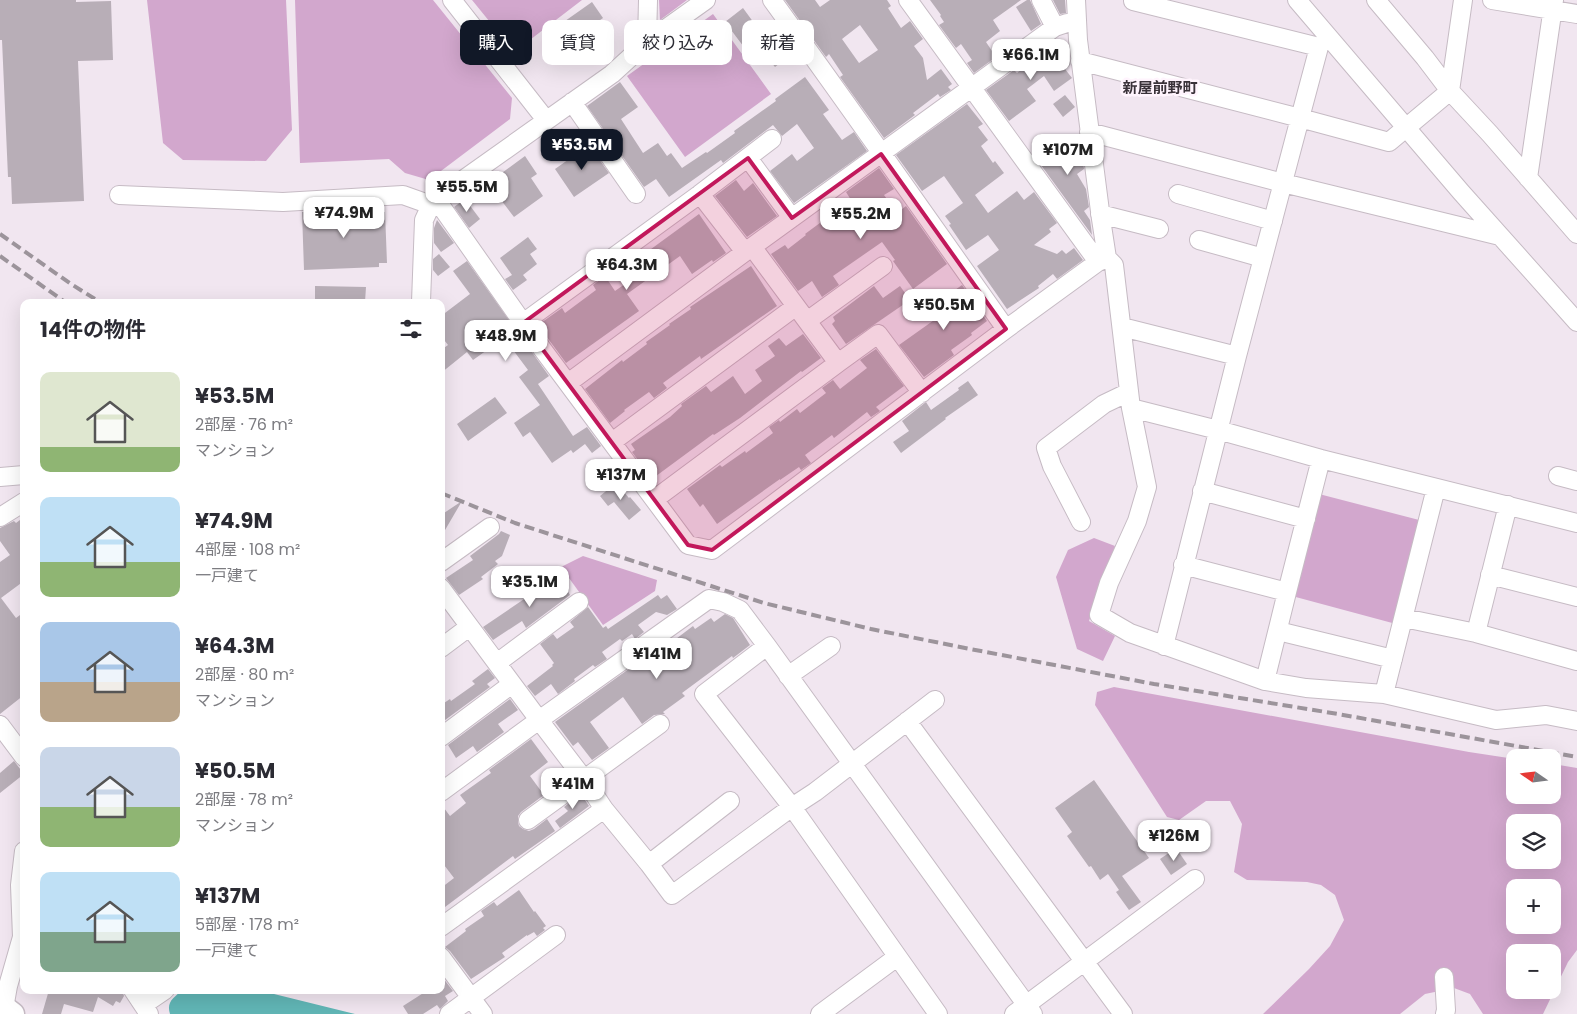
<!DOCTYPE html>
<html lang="ja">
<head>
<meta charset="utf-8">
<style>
	body { margin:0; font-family:Poppins,"Noto Sans JP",sans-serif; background:#f2f2f3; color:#2b2b33; height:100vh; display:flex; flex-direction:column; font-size:19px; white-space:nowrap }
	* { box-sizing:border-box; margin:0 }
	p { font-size:16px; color:#7c7c81 }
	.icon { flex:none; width:28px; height:28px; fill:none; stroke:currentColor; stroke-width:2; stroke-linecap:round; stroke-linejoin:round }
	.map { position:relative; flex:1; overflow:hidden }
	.side { position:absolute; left:20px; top:299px; width:425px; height:695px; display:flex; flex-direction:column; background:#fff; border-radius:10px; box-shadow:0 5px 20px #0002 }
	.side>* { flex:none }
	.hud { position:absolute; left:460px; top:20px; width:475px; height:45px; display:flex; gap:10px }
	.needle { width:32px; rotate:284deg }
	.tools { position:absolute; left:1506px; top:749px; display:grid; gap:10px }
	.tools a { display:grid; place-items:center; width:55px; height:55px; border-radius:10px; background:#fff; box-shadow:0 5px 20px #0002; font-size:25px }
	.price { position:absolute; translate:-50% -42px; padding:0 11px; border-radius:10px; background:#fff; color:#222; font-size:16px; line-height:32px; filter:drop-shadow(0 1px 2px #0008) }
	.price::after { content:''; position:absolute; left:50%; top:30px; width:15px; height:11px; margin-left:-8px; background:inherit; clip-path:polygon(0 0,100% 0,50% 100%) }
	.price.on { background:#111827; color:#fff }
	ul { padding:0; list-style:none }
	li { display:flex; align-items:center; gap:15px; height:125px; padding:0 20px }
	li span { display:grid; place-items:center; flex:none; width:140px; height:100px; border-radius:10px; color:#555 }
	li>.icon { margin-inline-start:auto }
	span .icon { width:60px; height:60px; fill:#fffc; stroke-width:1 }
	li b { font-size:21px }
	h2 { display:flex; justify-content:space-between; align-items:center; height:60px; padding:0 20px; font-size:21px }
	.pill { padding:0 18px; border-radius:10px; background:#fff; box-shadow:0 5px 20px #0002; font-size:18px; line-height:45px }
	.pill.on { background:#111827; color:#fff }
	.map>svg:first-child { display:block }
</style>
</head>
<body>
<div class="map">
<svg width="1577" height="1014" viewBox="0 0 1577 1014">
	<rect width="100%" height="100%" fill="#f1e6f0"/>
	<path fill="#d2a7cd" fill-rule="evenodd" d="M147 0H286L292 130 266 161 183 160 163 143Z
		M295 0H433L512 98 510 119 429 180 405 173 389 159 300 163Z
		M472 0H582L522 46 507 43Z
		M659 0H687L660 20Z
		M713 14 771 94 685 157 627 76Z
		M1319 494 1423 521 1396 624 1292 596Z
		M1094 538 1115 546 1089 621 1115 636 1103 661 1077 649 1056 577 1068 550Z
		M583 556 657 580 655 591 603 625 561 567Z
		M1114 687 1469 752 1515 759V795H1552L1553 764 1577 768V950L1568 962 1543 1014H1483L1470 994 1454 988 1425 994 1400 1014H1263L1309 969 1330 946 1344 920 1335 895 1321 885 1307 882 1247 880 1234 872 1242 824 1230 801H1206L1179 820 1167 817 1095 705 1097 692ZM1515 822H1552V860H1515ZM1515 888H1552V925H1515ZM1515 952H1552V990H1515Z"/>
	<path fill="#61b6b6" d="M183 990H264L274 994 355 1014H170C166 1002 174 997 183 990Z"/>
	<path fill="#b8aeb7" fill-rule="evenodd" d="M0 0H76V2L111 1 113 60 78 61 84 201 12 204 11 177H8L2 40H0Z
		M785 0H815L820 7 830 0H887L891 6 888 8 901 28 910 21 923 39 914 46 923 58 927 80 941 69 952 84 948 87 951 90 940 97 938 94 913 113 915 115 884 138 840 77 843 75 829 54 826 57ZM860 25 878 50 859 63 842 39Z
		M930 0H1021L993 20 1000 31 986 42 996 57 974 73 967 63 972 60 961 44 956 48 939 25 944 22 940 16 941 15Z
		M1027 0H1030L1041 24 1031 31 1016 7Z
		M1053 0H1065L1066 13 1060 14Z
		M592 2 603 18 569 42 558 26Z
		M743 8 770 45 773 43 785 59 775 67 766 56 756 63 725 22Z
		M1062 41 1069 50 1070 59V65L1065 69 1072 78 1054 91 1044 76 1027 89 1036 101 1009 121 986 90 1014 70 1017 73 1024 67 1025 68Z
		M805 77 829 110 823 114 842 140 854 132 867 151 794 203 770 171 792 154 797 161 814 148 797 124 782 136 773 125 723 163 721 160 669 197 656 179 644 187 587 106 620 82 638 107 621 119 643 153 658 143 667 156 671 153 682 168 706 152 707 153 735 133 734 131 776 101 775 99Z
		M1065 95 1075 107 1063 117 1053 104Z
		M967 104 983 124 978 127 988 140 981 146 993 163 995 161 1004 173 975 195 988 213 1017 191 1024 200 1034 192 1057 223 1049 229 1051 232 1034 245 1057 254 1062 250 1066 254 1074 248 1083 260 1057 279 1053 274 1038 286 1039 288 1007 309 977 266 999 250 988 235 966 250 949 225 951 224 945 216 963 203 944 176 922 191 896 155Z
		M1063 136 1074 153 1077 150 1082 157 1084 169 1077 174 1086 189 1089 207 1084 211 1090 220 1092 235 1038 161 1049 153 1046 148Z
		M589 145 609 173 574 197 555 169Z
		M525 156 537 174 531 178 543 196 514 217 488 183Z
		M879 168 894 189 884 195 897 213 906 206 947 264 913 289 893 261 895 260 882 242 833 276 839 285 822 297 812 281 798 291 771 254 785 245 788 249 806 235 805 234 851 200 846 192Z
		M736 180 744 191 753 183 777 216 747 237 715 196Z
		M465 199 480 219 469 228 454 207Z
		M375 209V212H385L387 263H379V267L304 270 302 212Z
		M699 214 726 253 713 262 712 260 692 274 680 256 627 294 639 311 566 363 538 325 562 308 565 313 596 290 593 285 605 276 615 291 635 277 629 269 648 255 647 252Z
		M437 220 454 243 441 252 434 243V228Z
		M528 237 537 249 530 254 537 264 523 275 527 280 513 290 505 279 512 275 500 258Z
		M439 254 450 267 438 276 433 270V259Z
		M467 261 549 376 538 384 573 436 587 427 601 446 592 453 585 444 573 453 571 450 552 463 530 432 523 437 514 423 540 405 519 377 528 370 504 338 473 360 467 352 441 373V350L448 345 441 336V316L470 294 453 271Z
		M751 266 777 306 701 359 700 356 663 383 667 388 654 398 649 392 624 410 625 411 610 423 585 389 622 360 623 362 647 344 646 342 670 325 669 324 691 309 690 307Z
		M962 285 987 321 971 333 972 335 951 350 954 355 924 377 899 345 937 318 927 303 937 295 941 300Z
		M315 286 366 287 365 302H315Z
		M874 286 883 298 900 286 910 300 846 344 832 324 835 321 833 317Z
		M803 334 821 358 802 372 801 371 740 418 714 435 713 434 652 479 632 452 635 450 631 444 670 417 682 406 681 404 706 386 711 392 733 376 745 394 762 381 755 370 775 356 768 346 779 338 786 346Z
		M876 349 904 386 876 407 880 411 871 417 867 412 834 438 832 435 805 455 811 463 801 470 799 467 780 480V479L717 524 703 504 700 507 687 489 720 465 722 467 745 451 746 453 773 433 769 427 779 420 780 422 797 409 800 413 826 393 822 388 833 380 840 389 867 368 860 360Z
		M968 381 978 395 945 418 946 419 901 453 893 442 909 431 902 421 926 402 931 410 959 390 958 388Z
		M495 397 507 413 468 441 457 424Z
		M616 483 629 498 630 497 641 510 629 520 614 502 608 506 600 496Z
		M462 501 441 537V515Z
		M24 517V581L1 598 16 618 24 612V695L0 714V562L10 555 0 541V528L14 521 16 523Z
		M501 531 510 535 502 556 495 561 498 564 481 577 483 579 459 595 446 578 473 560 470 556 499 534Z
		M561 574 569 586 566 588 570 595 526 628 522 621 493 640 483 627Z
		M658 595 661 599 667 595 677 609 667 615 656 612 638 625 644 632 635 639 632 634 622 641 620 639 602 652 607 659 595 667 593 665 574 679 575 681 558 694 551 684 535 696 527 686 553 666 552 665 554 663 540 644 553 634 557 639 574 627 570 622 588 607 603 628 606 626 608 629Z
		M725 614 733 618 750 645 733 658 732 656 682 693 685 696 663 712 665 714 654 715 642 724 623 697 590 722 609 748 592 760 578 742 573 746 555 722 658 648 660 651 693 626 695 629 711 618 714 622Z
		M488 669 495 678 487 684 490 687 441 723V705L450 699 451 701 475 684 472 681Z
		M510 699 518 710 498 724 504 732 477 752 473 746 456 758 448 745Z
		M531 739 548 762 530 776 544 795 521 812 518 816V822L519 826 523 829 529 831 534 829 547 819 555 831 515 859 513 856 445 907 441 902V888L454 878 441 861V804L450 816 466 803 460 795 491 773 489 770Z
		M14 761 24 774 0 793V773Z
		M1094 780 1149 858 1122 876 1141 902 1129 910 1116 892 1119 890 1108 874 1100 880 1091 866 1089 867 1067 836 1072 832 1055 808Z
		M581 794 589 806 560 828 555 821 568 811 564 807Z
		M1176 848 1187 864 1171 875 1160 859Z
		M519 890 534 912 535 911 546 926 543 928 545 930 537 936 534 932 527 936V935L502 953 505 957 471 979 450 951 445 947 466 931 465 929 484 916 481 911 494 902 497 906Z
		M443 978 453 991 445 996 448 1001 440 1009 437 1005 423 1014H408L403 1006 428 990H441V979Z
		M49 990H122L124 996 120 1003 116 1001 113 1006 98 997 93 1012 64 1004 61 1014H42Z"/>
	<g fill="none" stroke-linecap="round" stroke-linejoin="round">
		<defs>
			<path id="minor" d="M452 0 546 120
				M772 0C851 109 928 219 1006 329
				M908 0 1098 262
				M1041 0 1055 27 1067 23
				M1076 0 1078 40 1101 219 1107 258 1114 265 1131 408 1218 430 1321 459 1577 523
				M1297 0 1461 192 1577 322
				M1376 0 1425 58 1450 91 1490 134 1577 234
				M1492 0 1577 14
				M647 42 648 0
				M1080 61 1300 118 1319 47 1133 1
				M572 102 636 194
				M1089 132 1283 183 1500 236
				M748 158 792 218
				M1528 178 1554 0
				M700 194 772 139
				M1178 194 1273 221
				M119 195 283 202 403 195 431 205
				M436 199 523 323 688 545 712 550 1006 329 1098 262 1107 258
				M1100 214 1159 229
				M1199 240 1263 258
				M421 302 424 220 431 205 436 199 612 74 647 42 706 0
				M807 321 883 266
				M523 323 700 194 745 252
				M1122 327 1237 356
				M838 363 878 334 922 393
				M568 383 745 252 1055 27
				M1131 408 1147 487 1137 521 1109 583 1099 615 1130 633 1265 681 1306 688 1384 694 1496 720 1546 715 1577 721
				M612 442 795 307
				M1558 476 1577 481
				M0 477 24 475
				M1202 491 1306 519
				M655 499 838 363 753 248
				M0 517 24 502
				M1081 522 1052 466 1046 448 1104 404 1129 392
				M441 562 490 527
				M1183 565 1287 592 1321 459
				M1490 575 1577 597
				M441 588 539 720 584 779 604 809 649 864 672 895 792 807 815 792 935 700
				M1404 618 1476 633 1577 661
				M1278 631 1393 659
				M1476 633 1508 505
				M767 646 704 694 792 807 938 1014
				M1164 646 1237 356 1300 118 1389 142 1450 91 1463 0
				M441 648 469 627
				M497 663 579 602
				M788 676 831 646
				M1265 681 1287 592
				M1384 694 1436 488
				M907 721 1123 1014
				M0 725 24 757
				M441 737 512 684
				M441 792 539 720 709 599 723 602 740 610 767 646 1033 1014
				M528 820 660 724
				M649 864 730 801
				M441 927 604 809
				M441 957 483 1014
				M1444 977 1446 1010 1445 1014
				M133 990 149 1014
				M143 1005 165 990
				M3 1014 8 986 22 937 20 885 24 851
				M449 1014 556 935
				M820 1014 897 957
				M1014 1014 1195 879"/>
			<path id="major" d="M0 1004 13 1014"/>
		</defs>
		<use href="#minor" stroke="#c6bbc4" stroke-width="20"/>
		<use href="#major" stroke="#c6bbc4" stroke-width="25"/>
		<use href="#minor" stroke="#fff" stroke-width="18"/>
		<use href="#major" stroke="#fff" stroke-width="22"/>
		<path stroke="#9c949b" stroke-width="4" stroke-dasharray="10 5" stroke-linecap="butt" d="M0 234 71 284 100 302
			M0 256 65 302
			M441 493 515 523 764 603 871 629 965 648 1154 684 1338 714 1577 757"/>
	</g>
	<path fill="#c2185b" fill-opacity="0.2" stroke="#c2185b" stroke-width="4" stroke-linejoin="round" d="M881 154 1006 329 712 550 688 545 523 323 748 158 792 218Z"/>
	<g text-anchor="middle" stroke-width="5" stroke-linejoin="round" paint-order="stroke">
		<g font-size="15" font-weight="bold" fill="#3a3239" stroke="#fff4fd">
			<text x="1160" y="93">新屋前野町</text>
		</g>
	</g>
</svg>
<div class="tools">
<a><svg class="needle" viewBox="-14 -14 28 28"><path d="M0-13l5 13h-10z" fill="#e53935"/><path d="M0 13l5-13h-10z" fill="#7c7c81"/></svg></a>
<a><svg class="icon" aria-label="layers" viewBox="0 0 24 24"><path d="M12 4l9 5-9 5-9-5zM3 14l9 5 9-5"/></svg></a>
<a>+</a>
<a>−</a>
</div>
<b class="price" style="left:1031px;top:81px">¥66.1M</b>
<b class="price on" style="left:582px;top:171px">¥53.5M</b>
<b class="price" style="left:1068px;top:176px">¥107M</b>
<b class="price" style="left:467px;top:213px">¥55.5M</b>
<b class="price" style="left:344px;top:239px">¥74.9M</b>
<b class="price" style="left:861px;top:240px">¥55.2M</b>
<b class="price" style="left:627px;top:291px">¥64.3M</b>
<b class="price" style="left:944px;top:331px">¥50.5M</b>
<b class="price" style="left:506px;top:362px">¥48.9M</b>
<b class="price" style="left:621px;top:501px">¥137M</b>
<b class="price" style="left:530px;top:608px">¥35.1M</b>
<b class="price" style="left:657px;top:680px">¥141M</b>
<b class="price" style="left:573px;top:810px">¥41M</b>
<b class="price" style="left:1174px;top:862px">¥126M</b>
<div class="hud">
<a class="pill on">購入</a>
<a class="pill">賃貸</a>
<a class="pill">絞り込み</a>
<a class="pill">新着</a>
</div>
<section class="side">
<h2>14件の物件<svg class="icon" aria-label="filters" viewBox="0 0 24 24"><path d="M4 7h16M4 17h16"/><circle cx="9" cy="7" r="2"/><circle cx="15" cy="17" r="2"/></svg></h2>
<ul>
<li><span style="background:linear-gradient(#dfe7d0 75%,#8fb573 0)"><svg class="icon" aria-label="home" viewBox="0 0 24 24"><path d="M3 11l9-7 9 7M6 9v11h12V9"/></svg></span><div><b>¥53.5M</b><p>2部屋 · 76 m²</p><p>マンション</p></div></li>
<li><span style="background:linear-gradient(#bfe0f5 65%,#8fb573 0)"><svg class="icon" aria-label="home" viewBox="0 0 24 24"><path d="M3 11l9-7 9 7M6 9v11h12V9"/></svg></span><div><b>¥74.9M</b><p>4部屋 · 108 m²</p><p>一戸建て</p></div></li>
<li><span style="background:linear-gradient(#a9c7e8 60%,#b9a48a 0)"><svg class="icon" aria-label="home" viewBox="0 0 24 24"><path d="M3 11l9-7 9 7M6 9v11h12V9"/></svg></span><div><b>¥64.3M</b><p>2部屋 · 80 m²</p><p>マンション</p></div></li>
<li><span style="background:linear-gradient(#c9d6e8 60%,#8fb573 0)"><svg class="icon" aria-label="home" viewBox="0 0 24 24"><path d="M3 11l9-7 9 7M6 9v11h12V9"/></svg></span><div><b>¥50.5M</b><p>2部屋 · 78 m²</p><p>マンション</p></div></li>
<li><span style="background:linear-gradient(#bfe0f5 60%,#7fa58c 0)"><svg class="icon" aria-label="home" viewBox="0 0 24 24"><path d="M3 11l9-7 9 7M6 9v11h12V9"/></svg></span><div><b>¥137M</b><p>5部屋 · 178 m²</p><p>一戸建て</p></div></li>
</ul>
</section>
</div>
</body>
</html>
